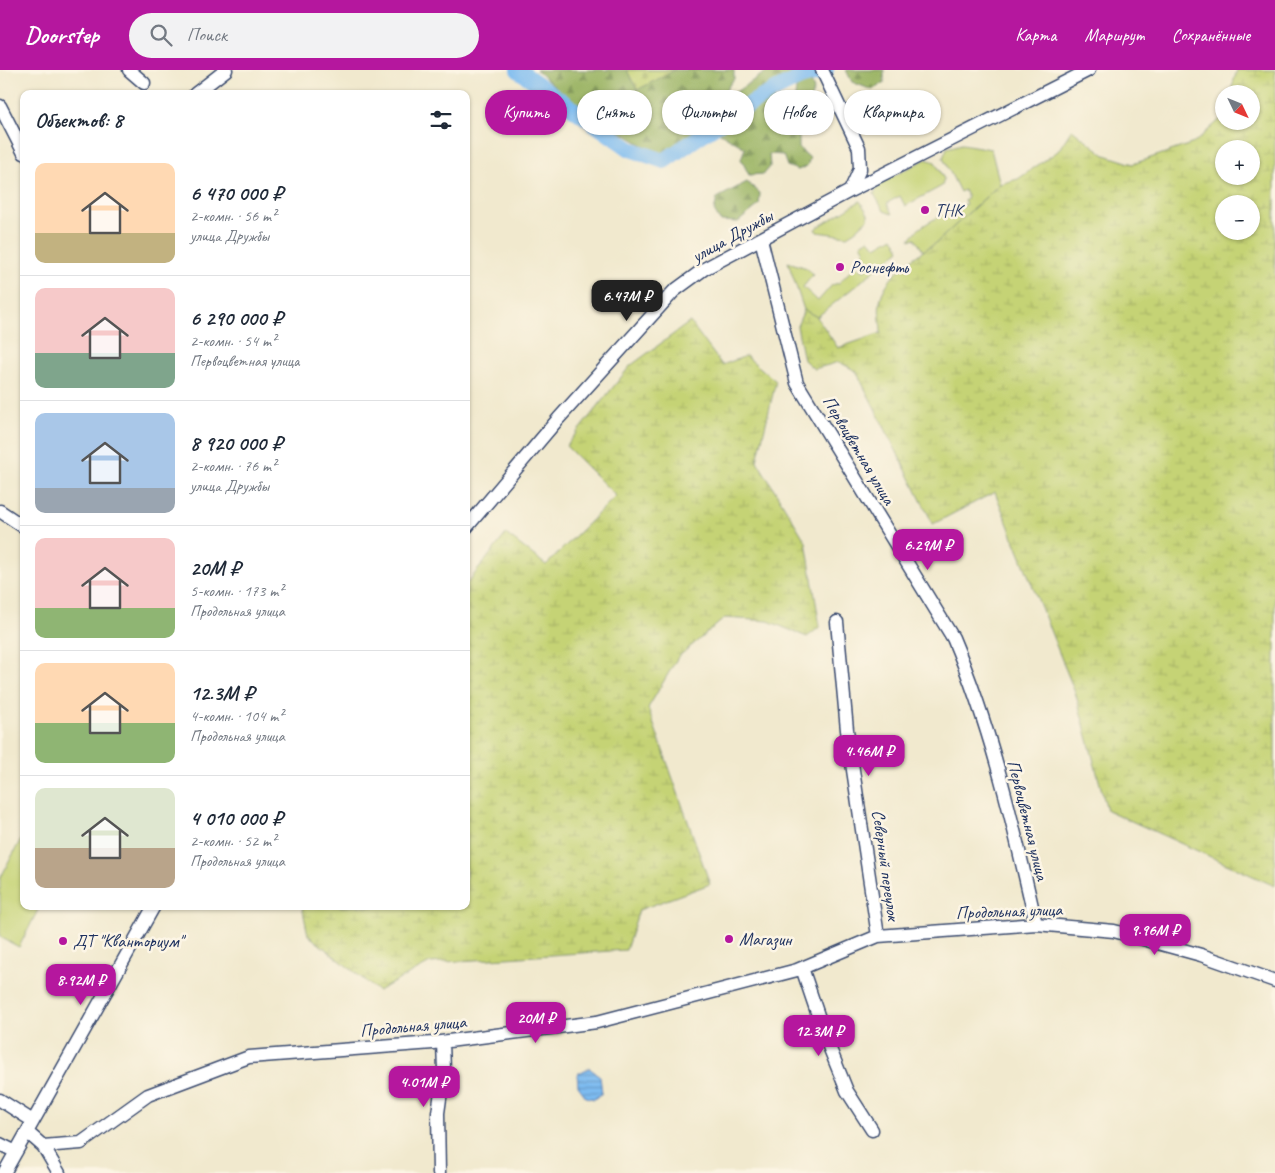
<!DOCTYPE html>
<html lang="ru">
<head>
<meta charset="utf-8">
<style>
	body { margin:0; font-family:Caveat,sans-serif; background:#f2f2f3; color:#1f2937; height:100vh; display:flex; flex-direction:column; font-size:19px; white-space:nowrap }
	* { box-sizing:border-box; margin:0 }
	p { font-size:16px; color:#747a83 }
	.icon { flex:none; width:28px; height:28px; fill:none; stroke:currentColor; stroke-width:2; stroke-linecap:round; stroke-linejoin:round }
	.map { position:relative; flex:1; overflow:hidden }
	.sheet { position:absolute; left:20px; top:20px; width:450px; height:820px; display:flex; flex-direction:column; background:#fff; border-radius:10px; box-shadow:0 1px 4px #0004 }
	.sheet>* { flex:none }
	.guide { position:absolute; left:485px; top:20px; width:475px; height:45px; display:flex; gap:10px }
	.needle { width:32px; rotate:133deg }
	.buttons { position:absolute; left:1215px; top:15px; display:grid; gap:10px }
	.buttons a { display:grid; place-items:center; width:45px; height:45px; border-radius:50%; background:#fff; box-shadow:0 1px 4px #0004; font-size:25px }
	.price { position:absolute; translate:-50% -42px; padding:0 11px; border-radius:10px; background:#b5179e; color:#fff; font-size:16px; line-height:32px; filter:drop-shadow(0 1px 2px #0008) }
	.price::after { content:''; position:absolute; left:50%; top:30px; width:15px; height:11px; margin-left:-8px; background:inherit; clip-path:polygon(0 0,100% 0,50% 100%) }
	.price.active { background:#222; color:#fff }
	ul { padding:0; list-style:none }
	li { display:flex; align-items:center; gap:15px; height:125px; padding:0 15px }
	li+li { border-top:1px solid #e0e1e3 }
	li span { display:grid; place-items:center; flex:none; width:140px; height:100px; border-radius:10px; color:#555 }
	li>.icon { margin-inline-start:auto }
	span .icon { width:60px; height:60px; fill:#fffc; stroke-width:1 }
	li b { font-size:21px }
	h2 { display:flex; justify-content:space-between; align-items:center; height:60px; padding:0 15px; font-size:21px }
	.pill { padding:0 18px; border-radius:22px; background:#fff; box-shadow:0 1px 4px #0004; font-size:18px; line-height:45px }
	.pill.active { background:#b5179e; color:#fff }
	header { display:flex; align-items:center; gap:30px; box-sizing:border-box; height:70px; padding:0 25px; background:#b5179e; color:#fff }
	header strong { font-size:24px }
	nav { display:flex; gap:28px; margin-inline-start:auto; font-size:18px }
	.search { width:350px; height:45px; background:#f2f2f3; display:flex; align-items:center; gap:12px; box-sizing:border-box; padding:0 18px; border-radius:28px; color:#747a83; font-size:19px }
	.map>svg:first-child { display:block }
</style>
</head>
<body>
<header>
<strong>Doorstep</strong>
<div class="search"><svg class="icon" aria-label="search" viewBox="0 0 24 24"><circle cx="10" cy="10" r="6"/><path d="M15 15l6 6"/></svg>Поиск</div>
<nav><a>Карта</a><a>Маршрут</a><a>Сохранённые</a></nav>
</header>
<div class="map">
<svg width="1275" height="1103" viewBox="0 0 1275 1103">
	<defs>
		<pattern id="forest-firs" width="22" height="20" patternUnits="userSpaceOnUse" patternTransform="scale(1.25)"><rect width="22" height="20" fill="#9cb566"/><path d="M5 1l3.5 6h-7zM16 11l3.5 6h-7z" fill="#7e9457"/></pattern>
		<pattern id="wetland-marsh" width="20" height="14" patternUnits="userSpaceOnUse" patternTransform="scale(1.25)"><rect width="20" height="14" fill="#c5d375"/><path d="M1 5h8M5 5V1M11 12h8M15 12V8" fill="none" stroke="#a9b568"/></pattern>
		<pattern id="cemetery-stones" width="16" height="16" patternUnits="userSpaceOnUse" patternTransform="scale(1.25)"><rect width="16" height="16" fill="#c5d375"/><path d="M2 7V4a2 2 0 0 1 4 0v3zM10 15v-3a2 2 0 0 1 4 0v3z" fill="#a9b568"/></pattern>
		<pattern id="water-rules" width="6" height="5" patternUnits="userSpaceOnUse" patternTransform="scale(1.25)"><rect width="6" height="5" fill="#7dbbf0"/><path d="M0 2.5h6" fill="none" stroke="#6698c6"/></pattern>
	</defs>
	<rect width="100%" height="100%" fill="#fcf5e5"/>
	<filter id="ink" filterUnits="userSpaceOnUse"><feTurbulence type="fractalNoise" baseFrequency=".02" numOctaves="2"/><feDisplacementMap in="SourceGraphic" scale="10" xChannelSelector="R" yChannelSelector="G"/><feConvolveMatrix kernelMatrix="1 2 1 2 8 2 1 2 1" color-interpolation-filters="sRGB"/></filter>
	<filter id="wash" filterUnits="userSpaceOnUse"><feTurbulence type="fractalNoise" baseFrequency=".0096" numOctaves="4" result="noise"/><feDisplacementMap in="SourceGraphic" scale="20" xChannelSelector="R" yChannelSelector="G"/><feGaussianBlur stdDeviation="1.12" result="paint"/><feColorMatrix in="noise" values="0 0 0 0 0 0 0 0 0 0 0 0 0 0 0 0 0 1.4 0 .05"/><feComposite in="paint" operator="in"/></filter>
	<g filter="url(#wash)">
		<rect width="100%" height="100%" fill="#f1e9ce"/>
		<path fill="#c5d375" stroke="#70816a" d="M962 74 991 79 1000 114 935 174 923 181 915 168 910 170C916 154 951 142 966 134L964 130 968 128 964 120 960 122 943 88 947 78Z
			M926 89 935 92 944 109 942 116 905 136 900 126 887 133 892 144 884 141 874 124 880 113Z
			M860 131 868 144V149L855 161 847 166 817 162 815 159Z
			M893 167 900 180 817 247 804 240 788 192 807 198 813 205 803 217 818 231 832 215 839 213 855 196 864 201 866 199 858 186 865 181 861 174 869 169 876 177Z
			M24 763V836H40L19 877 0 867V809Z"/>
		<path fill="url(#forest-firs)" stroke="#5c7262" d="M536 0H734V9C724 20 721 32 710 43L711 55 700 59 661 86 619 61 605 60Z
			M769 0H803L802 4 772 20 775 33 783 38 794 34 796 19 801 11 811 12 814 20 799 57V78L810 88 807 96 798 100 787 96 783 85 769 84 770 97 764 104 749 105 741 89 745 78 720 63 716 51 731 25Z
			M846 0H884V13L872 20 852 12Z
			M747 112 760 123 759 135 738 152 720 151 714 141 717 128Z"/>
		<path fill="url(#wetland-marsh)" stroke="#70816a" fill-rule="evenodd" d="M1237 0H1275V816L1107 740 1076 625 995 422 933 454 856 301 839 292 814 299 804 290 797 256 804 240 817 247 838 278 881 263C881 253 878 242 880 232 883 208 915 185 935 174L1000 114 1018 109 1058 81 1072 59 1105 85 1133 94 1194 73 1224 46V51H1251V24H1230ZM1224 79H1251V106H1224ZM1224 134H1251V161H1224Z
			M690 252 722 295 746 286 776 311 757 391 806 472 820 557 807 567 768 551 725 548 678 587 648 638 710 814 639 840 626 880 430 893 378 921 308 865 302 836H466V515L506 464 546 495 616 426 566 376 630 296Z"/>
		<path fill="url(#cemetery-stones)" stroke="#70816a" d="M627 0H675L637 20Z"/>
		<path fill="url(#water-rules)" stroke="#4c75a7" d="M589 998 600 1006 602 1023 594 1029 586 1027 578 1016 577 1004Z"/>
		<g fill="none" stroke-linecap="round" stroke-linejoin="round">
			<path stroke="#7dbbf0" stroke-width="16" d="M518 0 630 79 664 91C707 61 752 29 800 8 809 4 817 5 826 0"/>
		</g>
	</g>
	<g filter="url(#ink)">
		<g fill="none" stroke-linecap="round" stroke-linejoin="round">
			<defs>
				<path id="minor" d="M129 0 144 13
					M822 0 859 78 860 99 850 121
					M195 24 226 0
					M0 36 24 83
					M761 169 797 313 953 568C992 660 1014 757 1036 854
					M0 441 24 457
					M466 458 559 348 674 221 704 199 850 121 1089 0
					M837 552 847 660 878 866
					M802 898 826 969 847 1021 872 1060
					M0 1030 33 1051
					M27 1062 43 1076 59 1103
					M0 1074 16 1082
					M43 1076 81 1073 148 1025 249 987 433 973 597 952 797 900 878 866 1036 854 1114 861 1201 885 1275 911
					M4 1103 154 836
					M439 1103 438 1043 444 1000 443 972"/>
			</defs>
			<use href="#minor" stroke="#3b4b6f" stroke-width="15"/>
			<use href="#minor" stroke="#fff" stroke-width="12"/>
		</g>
	</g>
	<g fill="#b5179e" stroke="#fcf5e5" stroke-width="2">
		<circle cx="925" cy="140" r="5"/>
		<circle cx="840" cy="197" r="5"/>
		<circle cx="729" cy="869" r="5"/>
		<circle cx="63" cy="871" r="5"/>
	</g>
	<g text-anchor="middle" stroke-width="5" stroke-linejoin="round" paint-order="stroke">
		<g font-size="18" fill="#1b2f5e" stroke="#fcf5e5" text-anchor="start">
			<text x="935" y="146">ТНК</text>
			<text x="850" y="203">Роснефть</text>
			<text x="739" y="875">Магазин</text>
			<text x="73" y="877">ДТ "Кванториум"</text>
		</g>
		<g font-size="18" fill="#1b2f5e" stroke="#fcf5e5">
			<text transform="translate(732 166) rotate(-29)" y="6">улица Дружбы</text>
			<text transform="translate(859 380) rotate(59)" y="6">Первоцветная улица</text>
			<text transform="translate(1028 750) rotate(76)" y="6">Первоцветная улица</text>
			<text transform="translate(886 795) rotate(82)" y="6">Северный переулок</text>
			<text transform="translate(1009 841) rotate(-2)" y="6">Продольная улица</text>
			<text transform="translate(413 956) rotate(-5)" y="6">Продольная улица</text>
		</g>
	</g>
</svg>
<div class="buttons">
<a><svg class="needle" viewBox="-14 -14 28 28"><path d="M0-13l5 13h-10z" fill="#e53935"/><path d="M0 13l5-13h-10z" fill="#747a83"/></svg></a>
<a>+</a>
<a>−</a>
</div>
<b class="price active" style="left:627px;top:252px">6.47M ₽</b>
<b class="price" style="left:928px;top:501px">6.29M ₽</b>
<b class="price" style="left:869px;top:707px">4.46M ₽</b>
<b class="price" style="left:1155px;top:886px">9.96M ₽</b>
<b class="price" style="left:81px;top:936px">8.92M ₽</b>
<b class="price" style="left:536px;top:974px">20M ₽</b>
<b class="price" style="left:819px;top:987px">12.3M ₽</b>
<b class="price" style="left:424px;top:1038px">4.01M ₽</b>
<div class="guide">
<a class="pill active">Купить</a>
<a class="pill">Снять</a>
<a class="pill">Фильтры</a>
<a class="pill">Новое</a>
<a class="pill">Квартира</a>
</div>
<section class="sheet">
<h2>Объектов: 8<svg class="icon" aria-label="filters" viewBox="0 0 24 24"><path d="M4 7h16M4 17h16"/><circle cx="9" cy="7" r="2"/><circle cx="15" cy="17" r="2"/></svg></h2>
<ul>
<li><span style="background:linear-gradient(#ffd9b3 70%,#c2b280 0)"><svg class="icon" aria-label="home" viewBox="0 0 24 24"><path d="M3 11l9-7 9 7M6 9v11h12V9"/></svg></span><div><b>6 470 000 ₽</b><p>2-комн. · 56 m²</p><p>улица Дружбы</p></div></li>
<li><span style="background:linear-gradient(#f6c9c9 65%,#7fa58c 0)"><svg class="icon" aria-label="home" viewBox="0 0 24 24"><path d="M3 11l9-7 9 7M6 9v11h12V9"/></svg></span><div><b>6 290 000 ₽</b><p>2-комн. · 54 m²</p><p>Первоцветная улица</p></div></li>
<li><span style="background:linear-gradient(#a9c7e8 75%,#9aa5b1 0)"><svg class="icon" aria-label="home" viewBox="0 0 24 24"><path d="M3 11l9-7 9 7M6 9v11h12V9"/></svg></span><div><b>8 920 000 ₽</b><p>2-комн. · 76 m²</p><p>улица Дружбы</p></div></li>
<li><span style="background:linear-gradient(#f6c9c9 70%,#8fb573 0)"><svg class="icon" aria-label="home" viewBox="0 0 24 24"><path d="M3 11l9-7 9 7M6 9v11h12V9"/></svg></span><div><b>20M ₽</b><p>5-комн. · 173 m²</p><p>Продольная улица</p></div></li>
<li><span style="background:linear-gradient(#ffd9b3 60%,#8fb573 0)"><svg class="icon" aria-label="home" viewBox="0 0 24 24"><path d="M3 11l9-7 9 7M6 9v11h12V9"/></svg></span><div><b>12.3M ₽</b><p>4-комн. · 104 m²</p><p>Продольная улица</p></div></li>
<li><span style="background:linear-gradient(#dfe7d0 60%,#b9a48a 0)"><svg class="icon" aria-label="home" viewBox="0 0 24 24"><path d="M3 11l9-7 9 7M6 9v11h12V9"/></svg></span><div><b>4 010 000 ₽</b><p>2-комн. · 52 m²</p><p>Продольная улица</p></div></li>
</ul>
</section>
</div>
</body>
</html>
